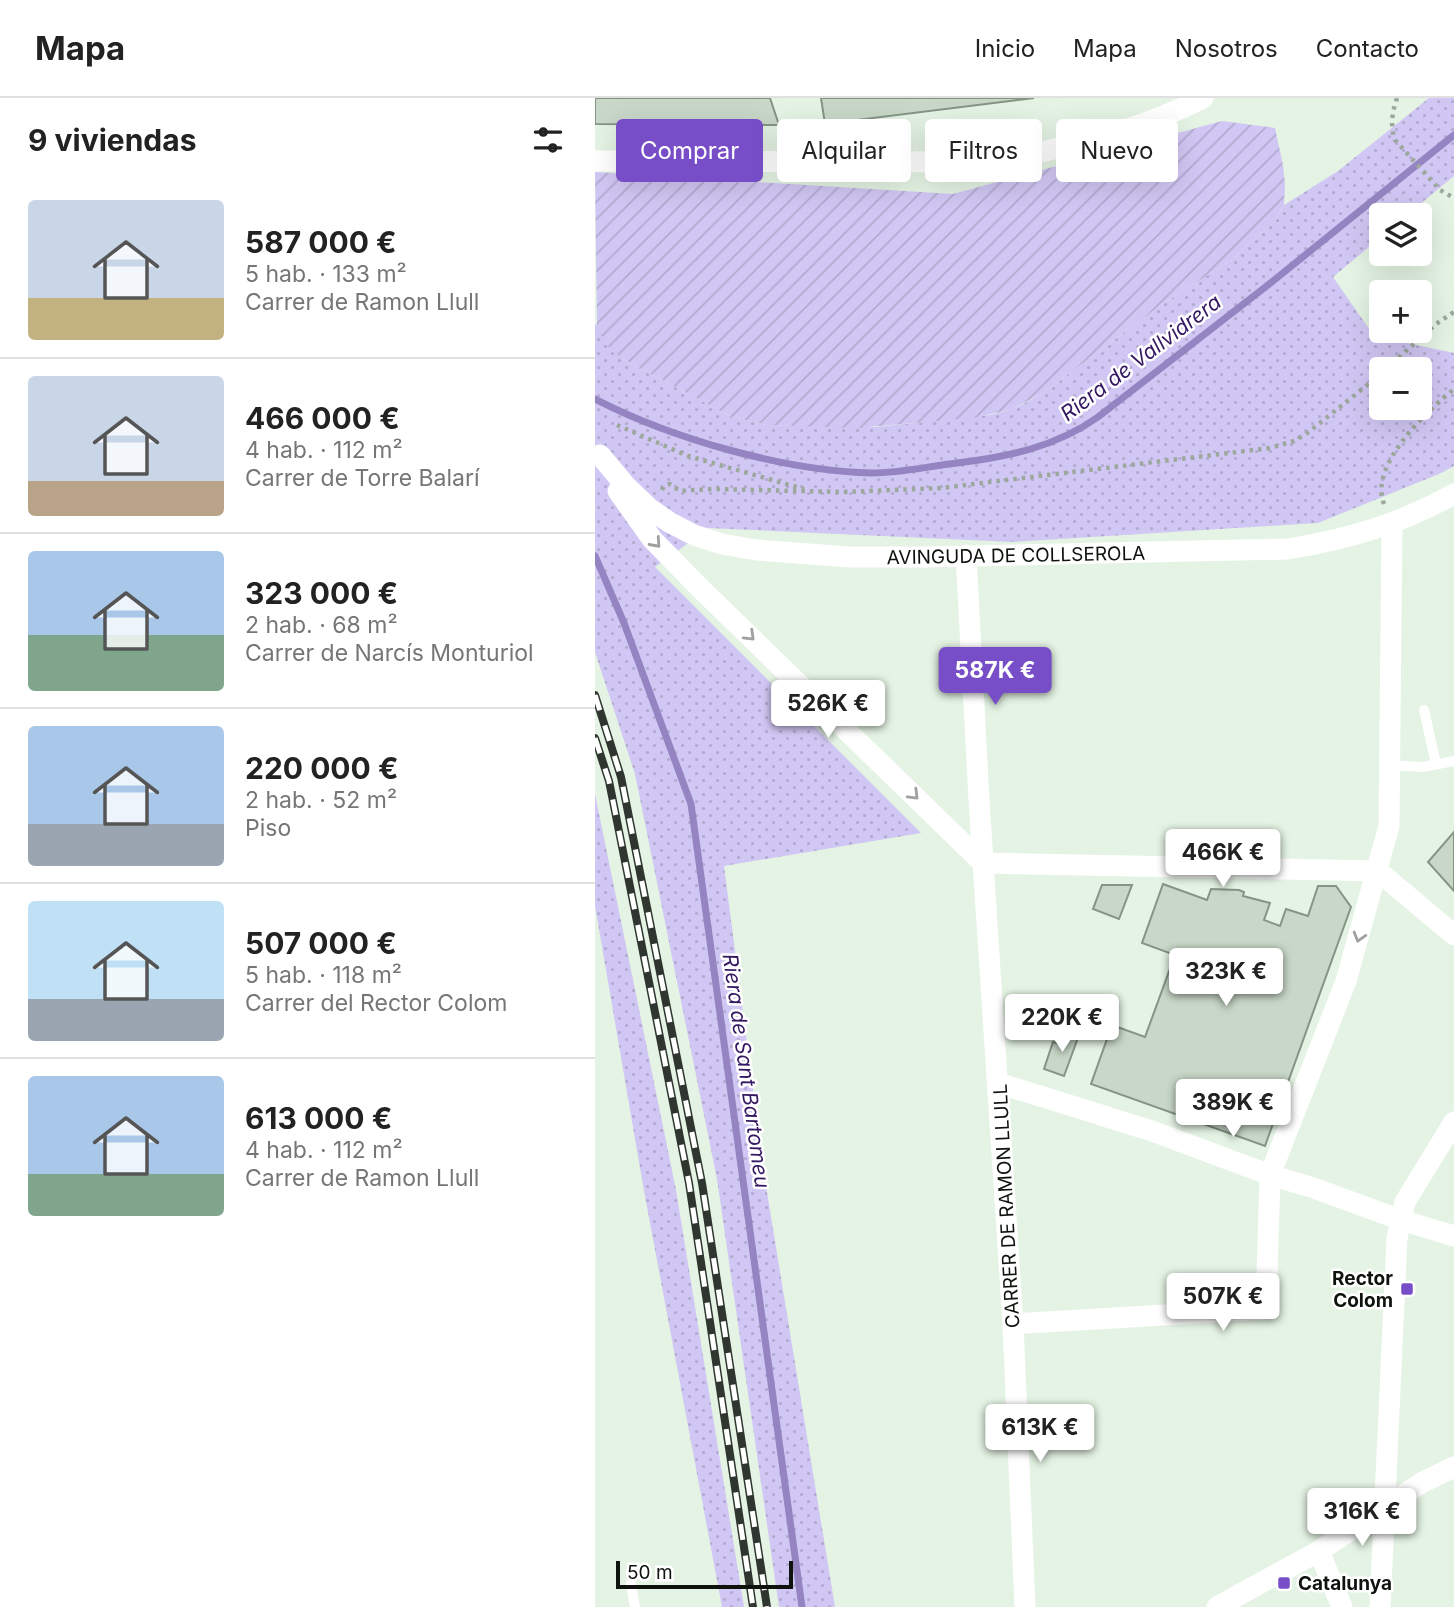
<!DOCTYPE html>
<html lang="es">
<head>
<meta charset="utf-8">
<style>
	body { margin:0; font-family:Inter,sans-serif; background:#f6f6f6; color:#222; height:100vh; display:flex; flex-direction:column; font-size:26px; white-space:nowrap }
	* { box-sizing:border-box; margin:0 }
	p { font-size:23px; color:#767676 }
	.icon { flex:none; width:38px; height:38px; fill:none; stroke:currentColor; stroke-width:2; stroke-linecap:round; stroke-linejoin:round }
	.map { position:relative; flex:1; overflow:hidden }
	.drawer { display:flex; flex-direction:column; background:#fff; width:595px }
	.drawer>* { flex:none }
	.hud { position:absolute; left:21px; top:21px; width:665px; height:63px; display:flex; gap:14px }
	.fabs { position:absolute; left:774px; top:105px; display:grid; gap:14px }
	.fabs a { display:grid; place-items:center; width:63px; height:63px; border-radius:7px; background:#fff; box-shadow:0 7px 28px #0002; font-size:35px }
	.scale { position:absolute; left:21px; bottom:18px; width:177px; box-sizing:border-box; padding-left:7px; border:4px solid #0e130e; border-top:0; font-size:19px; line-height:24px; white-space:nowrap; color:#0e130e; -webkit-text-stroke:5px #fff; paint-order:stroke }
	.price { position:absolute; translate:-50% -60px; padding:0 16px; border-radius:7px; background:#fff; color:#222; font-size:23px; line-height:46px; filter:drop-shadow(0 2px 4px #0008) }
	.price::after { content:''; position:absolute; left:50%; top:42px; width:21px; height:16px; margin-left:-10px; background:inherit; clip-path:polygon(0 0,100% 0,50% 100%) }
	.price.on { background:#774ec7; color:#fff }
	ul { padding:0; list-style:none }
	li { display:flex; align-items:center; gap:21px; height:175px; padding:0 28px }
	li+li { border-top:2px solid #e0e0e0 }
	li span { display:grid; place-items:center; flex:none; width:196px; height:140px; border-radius:7px; color:#555 }
	li>.icon { margin-inline-start:auto }
	span .icon { width:84px; height:84px; fill:#fffc; stroke-width:1 }
	li b { font-size:30px }
	h2 { display:flex; justify-content:space-between; align-items:center; height:84px; padding:0 28px; font-size:30px }
	.pill { padding:0 24px; border-radius:7px; background:#fff; box-shadow:0 7px 28px #0002; font-size:24px; line-height:63px }
	.pill.on { background:#774ec7; color:#fff }
	header { display:flex; align-items:center; gap:42px; box-sizing:border-box; height:98px; padding:0 35px; background:#fff; border-bottom:2px solid #e0e0e0 }
	header strong { font-size:33px }
	nav { display:flex; gap:38px; margin-inline-start:auto; font-size:24px }
	main { display:flex; flex:1; min-height:0 }
	.map>svg:first-child { display:block }
</style>
</head>
<body>
<header>
<strong>Mapa</strong>
<nav><a>Inicio</a><a>Mapa</a><a>Nosotros</a><a>Contacto</a></nav>
</header>
<main>
<section class="drawer">
<h2>9 viviendas<svg class="icon" aria-label="filters" viewBox="0 0 24 24"><path d="M4 7h16M4 17h16"/><circle cx="9" cy="7" r="2"/><circle cx="15" cy="17" r="2"/></svg></h2>
<ul>
<li><span style="background:linear-gradient(#c9d6e8 70%,#c2b280 0)"><svg class="icon" aria-label="home" viewBox="0 0 24 24"><path d="M3 11l9-7 9 7M6 9v11h12V9"/></svg></span><div><b>587 000 €</b><p>5 hab. · 133 m²</p><p>Carrer de Ramon Llull</p></div></li>
<li><span style="background:linear-gradient(#c9d6e8 75%,#b9a48a 0)"><svg class="icon" aria-label="home" viewBox="0 0 24 24"><path d="M3 11l9-7 9 7M6 9v11h12V9"/></svg></span><div><b>466 000 €</b><p>4 hab. · 112 m²</p><p>Carrer de Torre Balarí</p></div></li>
<li><span style="background:linear-gradient(#a9c7e8 60%,#7fa58c 0)"><svg class="icon" aria-label="home" viewBox="0 0 24 24"><path d="M3 11l9-7 9 7M6 9v11h12V9"/></svg></span><div><b>323 000 €</b><p>2 hab. · 68 m²</p><p>Carrer de Narcís Monturiol</p></div></li>
<li><span style="background:linear-gradient(#a9c7e8 70%,#9aa5b1 0)"><svg class="icon" aria-label="home" viewBox="0 0 24 24"><path d="M3 11l9-7 9 7M6 9v11h12V9"/></svg></span><div><b>220 000 €</b><p>2 hab. · 52 m²</p><p>Piso</p></div></li>
<li><span style="background:linear-gradient(#bfe0f5 70%,#9aa5b1 0)"><svg class="icon" aria-label="home" viewBox="0 0 24 24"><path d="M3 11l9-7 9 7M6 9v11h12V9"/></svg></span><div><b>507 000 €</b><p>5 hab. · 118 m²</p><p>Carrer del Rector Colom</p></div></li>
<li><span style="background:linear-gradient(#a9c7e8 70%,#7fa58c 0)"><svg class="icon" aria-label="home" viewBox="0 0 24 24"><path d="M3 11l9-7 9 7M6 9v11h12V9"/></svg></span><div><b>613 000 €</b><p>4 hab. · 112 m²</p><p>Carrer de Ramon Llull</p></div></li>
</ul>
</section>
<div class="map">
<svg width="859" height="1509" viewBox="0 0 859 1509">
	<defs>
		<pattern id="grass-dots" width="8" height="8" patternUnits="userSpaceOnUse" patternTransform="scale(1.75)"><rect width="8" height="8" fill="#d1c7f4"/><path d="M2 2h.1M6 6h.1" fill="none" stroke="#b2aad0" stroke-width="1.8" stroke-linecap="round"/></pattern>
		<pattern id="garden-furrows" width="10" height="10" patternUnits="userSpaceOnUse" patternTransform="scale(1.75)"><rect width="10" height="10" fill="#d1c7f4"/><path d="M-1 1l2-2M0 10L10 0M9 11l2-2" fill="none" stroke="#b2aad0"/></pattern>
	</defs>
	<rect width="100%" height="100%" fill="#e4f3e3"/>
	<path fill="url(#grass-dots)" fill-rule="evenodd" d="M834 0H859V78L812 117H786V139L738 179 779 238 859 255V368L844 376 723 425 417 444 114 430 60 469 326 735 129 768 169 1076 240 1509H184L122 1081 40 676 0 554V225L26 260 135 318 171 327 281 329 395 317 415 312 432 304 448 295 566 207 635 163 680 123 689 107 743 73ZM786 271H824V310H786Z
		M0 696 81 1092 149 1509H127L49 1093 0 808Z"/>
	<path fill="url(#garden-furrows)" d="M627 23 680 30 688 67 690 87 689 107 680 123 635 163 566 207 448 295 415 312 377 320 261 330 171 327 135 318 26 260 12 247 2 230 0 74 358 96Z"/>
	<g fill="none" stroke-linecap="round" stroke-linejoin="round">
		<path stroke="#9484c1" stroke-width="7" d="M0 301C78 341 190 373 277 375 305 375 335 368 362 365 412 359 461 349 503 319L673 187 859 37
			M0 458 29 525 96 706 207 1509"/>
	</g>
	<path fill="#c8d7c7" stroke="#859485" stroke-width="2" d="M0 0H175L184 27 0 26Z
		M226 0H439L230 26Z
		M859 734V793L833 764Z
		M568 786 612 802 616 791 644 792 649 794 648 798 675 805 669 822 685 828 691 811 713 818 723 788H741L756 809 670 1048 496 986 517 927 550 939 580 857 547 845Z
		M507 787H537L524 821 498 811Z
		M475 930 485 934 469 978 449 971 458 944 469 947Z"/>
	<g fill="none" stroke-linecap="round" stroke-linejoin="round">
		<path stroke="#9da89c" stroke-width="4.5" stroke-dasharray="3.5 5" stroke-linecap="butt" d="M802 0C797 15 795 27 800 42L845 92 859 100
			M791 271 841 226 859 214
			M22 327 93 358 209 391
			M67 392 69 388 75 386 85 393 117 391 249 394 346 390 675 350 699 343 711 336 786 276
			M789 406C773 368 832 313 859 291"/>
		<path stroke="#fff" stroke-width="10" d="M829 612 841 666
			M795 667 828 669 859 663
			M36 1486 40 1509"/>
		<path stroke="#fff" stroke-width="21" d="M0 63 397 64C469 50 542 34 608 0
			M5 357 30 387 55 411 74 424 99 437 127 446 161 452 255 459H326L693 451C754 441 805 426 859 396
			M23 393 57 441 106 491 388 765
			M371 457 384 702 418 1226 430 1509
			M388 765 783 773 859 837
			M403 985 557 1033 675 1077 716 1089 806 1122 859 1138
			M418 1226 671 1211 675 1077 751 883 794 728 797 426
			M724 1453 747 1509
			M622 1509 724 1453 828 1384 859 1369
			M785 1509 802 1140 810 1104 859 1024"/>
		<defs>
			<path id="rail" d="M0 597 26 679 107 1085 172 1509
				M0 640 14 683 94 1085 158 1509"/>
		</defs>
		<use href="#rail" stroke="#2f362f" stroke-width="8"/>
		<use href="#rail" stroke="#fff" stroke-width="5" stroke-dasharray="16" stroke-linecap="butt"/>
	</g>
	<defs><path id="oneway-chevron" d="M-2-3.5L2.5 0L-2 3.5" fill="none" stroke-width="1.6" stroke-linecap="round" stroke-linejoin="round" transform="scale(1.75)"/></defs>
	<g stroke="#9fa19f">
		<use href="#oneway-chevron" transform="translate(61 445) rotate(48)"/>
		<use href="#oneway-chevron" transform="translate(155 538) rotate(44)"/>
		<use href="#oneway-chevron" transform="translate(319 697) rotate(45)"/>
		<use href="#oneway-chevron" transform="translate(764 839) rotate(106)"/>
	</g>
	<g fill="#774ec7" stroke="#fff" stroke-width="2.5">
		<rect x="805" y="1184" width="14" height="14" rx="3.5"/>
		<rect x="682" y="1478" width="14" height="14" rx="3.5"/>
	</g>
	<g text-anchor="middle" stroke-width="5" stroke-linejoin="round" paint-order="stroke">
		<g font-size="19" fill="#0e130e" stroke="#fff">
			<text transform="translate(421 457) rotate(-1)" y="7">AVINGUDA DE COLLSEROLA</text>
			<text transform="translate(411 1108) rotate(-93)" y="7">CARRER DE RAMON LLULL</text>
		</g>
		<g font-size="19" font-weight="bold" fill="#0e130e" stroke="#fff" text-anchor="end">
			<text x="798" y="1187">Rector<tspan x="798" dy="22">Colom</tspan></text>
			<text x="703" y="1492" text-anchor="start">Catalunya</text>
		</g>
		<g font-size="21" font-style="italic" fill="#341861" stroke="#fff">
			<text transform="translate(546 260) rotate(-37)" y="7">Riera de Vallvidrera</text>
			<text transform="translate(151 973) rotate(82)" y="7">Riera de Sant Bartomeu</text>
		</g>
	</g>
</svg>
<div class="fabs">
<a><svg class="icon" aria-label="layers" viewBox="0 0 24 24"><path d="M12 4l9 5-9 5-9-5zM3 14l9 5 9-5"/></svg></a>
<a>+</a>
<a>−</a>
</div>
<div class="scale">50 m</div>
<b class="price on" style="left:400px;top:609px">587K €</b>
<b class="price" style="left:233px;top:642px">526K €</b>
<b class="price" style="left:628px;top:791px">466K €</b>
<b class="price" style="left:631px;top:910px">323K €</b>
<b class="price" style="left:467px;top:956px">220K €</b>
<b class="price" style="left:638px;top:1041px">389K €</b>
<b class="price" style="left:628px;top:1235px">507K €</b>
<b class="price" style="left:445px;top:1366px">613K €</b>
<b class="price" style="left:767px;top:1450px">316K €</b>
<div class="hud">
<a class="pill on">Comprar</a>
<a class="pill">Alquilar</a>
<a class="pill">Filtros</a>
<a class="pill">Nuevo</a>
</div>
</div>
</main>
</body>
</html>
